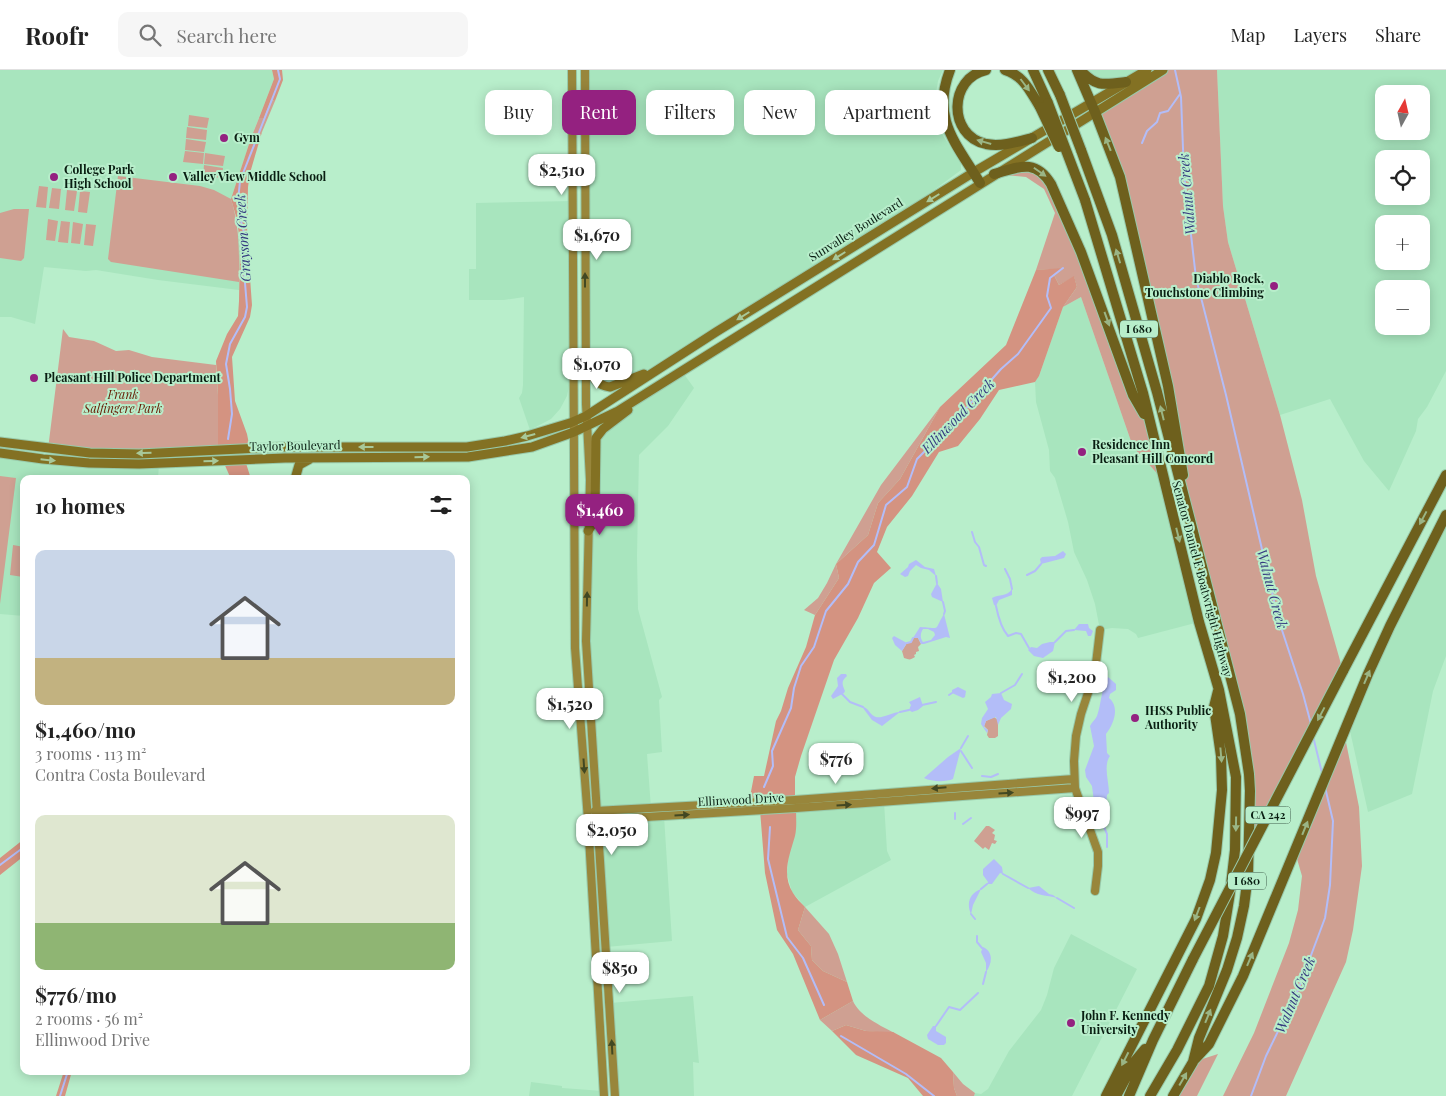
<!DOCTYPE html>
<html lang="en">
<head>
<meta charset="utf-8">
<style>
	body { margin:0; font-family:"Playfair Display",serif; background:#f6f6f6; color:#222; height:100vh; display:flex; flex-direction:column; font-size:19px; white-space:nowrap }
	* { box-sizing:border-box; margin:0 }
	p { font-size:16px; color:#767676 }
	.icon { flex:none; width:28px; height:28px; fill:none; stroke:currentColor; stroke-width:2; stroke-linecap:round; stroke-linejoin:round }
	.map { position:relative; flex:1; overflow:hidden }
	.sheet { position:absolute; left:20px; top:405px; width:450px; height:600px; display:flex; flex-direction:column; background:#fff; border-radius:10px; box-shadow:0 2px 12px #0003 }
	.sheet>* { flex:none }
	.banner { position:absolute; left:485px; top:20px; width:475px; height:45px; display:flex; gap:10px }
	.needle { width:32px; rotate:8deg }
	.buttons { position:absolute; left:1375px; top:15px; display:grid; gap:10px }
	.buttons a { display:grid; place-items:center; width:55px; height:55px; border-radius:10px; background:#fff; box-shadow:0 2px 12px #0003; font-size:25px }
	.price { position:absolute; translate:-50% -42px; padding:0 11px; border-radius:10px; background:#fff; color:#222; font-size:16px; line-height:32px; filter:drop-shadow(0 1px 2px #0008) }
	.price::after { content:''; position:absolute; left:50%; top:30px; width:15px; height:11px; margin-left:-8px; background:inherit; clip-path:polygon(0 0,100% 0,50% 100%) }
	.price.selected { background:#942180; color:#fff }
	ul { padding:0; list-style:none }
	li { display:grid; align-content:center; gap:10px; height:265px; padding:0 15px }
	li span { display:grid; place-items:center; height:155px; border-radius:10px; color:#555 }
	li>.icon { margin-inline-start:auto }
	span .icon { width:90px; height:90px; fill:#fffc; stroke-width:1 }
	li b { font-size:21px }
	h2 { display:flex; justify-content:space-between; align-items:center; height:60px; padding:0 15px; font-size:21px }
	.chip { padding:0 18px; border-radius:10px; background:#fff; box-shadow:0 2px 12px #0003; font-size:18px; line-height:45px }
	.chip.selected { background:#942180; color:#fff }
	header { display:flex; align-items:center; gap:30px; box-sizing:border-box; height:70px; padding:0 25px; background:#fff; border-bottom:1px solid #e0e0e0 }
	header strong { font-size:24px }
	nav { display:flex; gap:28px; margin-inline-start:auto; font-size:18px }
	.search { width:350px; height:45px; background:#f6f6f6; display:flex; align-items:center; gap:12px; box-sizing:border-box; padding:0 18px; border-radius:10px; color:#767676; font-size:19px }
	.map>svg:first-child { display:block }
</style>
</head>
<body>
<header>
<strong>Roofr</strong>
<div class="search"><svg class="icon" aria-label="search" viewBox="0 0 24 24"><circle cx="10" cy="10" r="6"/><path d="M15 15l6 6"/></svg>Search here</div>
<nav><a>Map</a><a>Layers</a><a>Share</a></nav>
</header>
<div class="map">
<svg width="1446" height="1026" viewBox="0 0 1446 1026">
	<rect width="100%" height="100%" fill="#b8eecb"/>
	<path fill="#a8e5be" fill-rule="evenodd" d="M0 0H272L274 9 251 68 231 129 240 173 239 220 158 210 96 200 86 201 44 197 35 254 11 247H0Z
		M585 0H943L938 11 936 23V49L939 60 961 92V100L880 160 667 294 607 317 586 294Z
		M1080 0H1147L1103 15Z
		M1217 0H1446V301L1427 337 1418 349 1416 361 1389 421 1364 391 1330 329 1280 345 1228 172 1223 136ZM1384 24H1421V61H1384ZM1384 89H1421V126H1384ZM1384 154H1421V191H1384ZM1384 219H1421V256H1384Z
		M573 131 574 292 567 326 560 339 551 349 530 360 519 328 522 323 523 315 524 227 504 230H469V199H476V133Z
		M1081 227 1133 377 1163 410 1199 552 1138 568 1136 564 1128 559 1112 558 1100 560 1095 534 1087 510 1074 482 1068 452 1055 408 1050 401 1049 380 1036 332 1035 312 1039 306 1063 237Z
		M681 300 694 318 668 356 639 385 637 486 638 539 662 627 659 630 662 682 647 684 651 738 598 740 586 571 596 368 607 356Z
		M0 383 43 389 159 393 158 409H24V546L0 544Z
		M1446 445V586L1433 621 1412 724 1368 742 1348 652Z
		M884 732 887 781 891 790 805 837 792 822 787 804 789 782 795 765 796 738Z
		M664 746 672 871 606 877 598 750Z
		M1071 864 1137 899 1072 1026H974L975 1023 981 1024 988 1019 1009 981 1041 940 1047 925 1054 898Z
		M693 926 699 993 693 992 694 1026H615L610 933Z
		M531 1012 562 1016V1018L603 1021 604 1026H529Z"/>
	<path fill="#cfa092" d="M1163 0H1217L1223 136 1228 172 1280 345 1302 430 1316 506 1343 601 1250 779 1244 664 1187 441 1181 387 1120 107 1095 42Z
		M271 30 275 31 262 62 255 74 251 68 259 48H264Z
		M189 45 209 48 207 58 188 56Z
		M187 57 207 60 206 70 186 68Z
		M186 69 206 72 204 82 185 80Z
		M185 81 204 83 203 94 183 92Z
		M205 83 225 86 223 96 204 94Z
		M204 95 223 98 222 108 203 106Z
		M1039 100 1107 250 1149 350 1163 410 1133 377 1081 227 1063 237 1077 217 1074 207 1059 215 1054 205 1062 199 1036 200 1055 143 1044 119 1026 107 994 104Z
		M118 106 200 116 214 120 231 129C240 158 239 182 239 212L111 192 108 189Z
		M39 116 48 117 46 138 36 137Z
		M52 118 61 119 59 139 49 138Z
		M67 120 77 121 74 141 65 140Z
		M80 121 90 122 87 143 78 142Z
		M14 139H29L24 188 21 191 0 188V143Z
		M48 149 58 151 55 171 46 170Z
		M61 151 70 152 68 173 58 172Z
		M73 152 83 154 80 174 71 173Z
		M86 154 96 155 93 176 84 175Z
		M63 259 69 267 94 271 116 281 129 280 152 287 216 295 218 325V380L139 384 48 379Z
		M940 337 900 409 878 433 868 465 836 494 839 508 815 545 804 540 818 528 827 513 836 494 881 415Z
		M0 406 16 408 0 534Z
		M13 475 24 477V488L21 489 20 496 23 507 10 505Z
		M913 568H918L921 574 918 577 919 581 916 582V584L914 585 915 587C910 590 910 590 904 588L902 581 907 573 911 572Z
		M994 647 998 650V666L995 668H989L987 665 988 660 984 656 986 651Z
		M1344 662 1359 737 1362 796 1353 860 1346 892 1286 1026H1223L1254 963 1289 873 1298 840 1302 806 1295 782Z
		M986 756H989L995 760 992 763 995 765 994 770 997 771 995 774 992 773 989 780 985 777 983 779 974 771Z
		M805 837 829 864 838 884 847 912 823 901 812 890 811 876 798 860Z
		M853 931C860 947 882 956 896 964L866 961 846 955 832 961 820 950Z
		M1218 984 1197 1026H1173L1193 992Z
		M953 1002 963 1014 975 1023 974 1026H957L954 1018Z"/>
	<path fill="#d49381" d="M272 0H282L283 10 275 31 271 30 264 48H259L274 9Z
		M262 62 250 103 248 117 247 166 252 235 250 247 232 287 235 331 247 364 250 379 218 380V325L216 291 227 264 238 246 239 231 240 173 237 150 231 129 251 68 255 73Z
		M1063 198 1054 205 1059 215 1074 206 1077 217 1063 237 1039 306 1035 312 999 320 980 349 958 376 939 382 912 426 887 457 877 482 891 498 874 513 858 548 834 590 801 686 795 707V730L749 732 754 706H764L776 651 781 641 788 618 806 577 815 545 839 508 836 494 868 465 878 433 900 409 940 337 1006 275 1036 200Z
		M245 390 251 409H231L223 391Z
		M796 738C796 748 797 757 795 766 790 784 781 804 793 823 796 828 801 833 805 837L798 860 811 876 812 890 823 901 847 912 853 931 820 950 793 884 777 860 765 803 760 740Z
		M24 769V786L0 805V788Z
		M846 955 866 961 893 962 941 988 953 1002 954 1018 957 1026H923L908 1008 856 985 832 961Z
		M64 1001H72L65 1026H56Z"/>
	<path fill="#b3bdf8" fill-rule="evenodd" d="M1063 481 1066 484 1064 488 1041 494 1040 489 1042 487 1055 486Z
		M916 490 925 497 934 499 936 506 929 500 921 498 916 495 910 501 908 506 905 507 900 504 908 497 909 494Z
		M937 513 941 519 943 532 932 527 931 524Z
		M1012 519V525L999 530 996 536 994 535 992 528C999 524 1007 527 1012 519Z
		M944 544 950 568 946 567 924 574H921L918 568H913L920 557C942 558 933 562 944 544ZM928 559 934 562 935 565 931 570 923 572C920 568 920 564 923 559Z
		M1079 554H1088L1089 558 1093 561 1091 566H1088L1086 561 1074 560Z
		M894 566 907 573 902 581 895 575 892 568Z
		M1050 572H1055L1053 581 1043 588 1034 586 1028 580 1031 577 1037 578 1042 574Z
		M841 604H846L847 606C841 611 842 614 845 621L844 623 833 629 831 626 838 616 837 608Z
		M1108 607 1116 614V620L1110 624 1109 628C1120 637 1114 654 1106 664L1107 683 1110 686C1103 696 1109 711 1109 723L1107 725 1106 737 1098 743 1094 732 1092 716 1086 707 1085 700 1094 676 1090 656C1092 652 1095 650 1097 646 1101 636 1102 614 1108 607Z
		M958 617 966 621 965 627 963 628 952 623V620Z
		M1001 623 1004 630 1012 634 1011 639 1001 648 998 655 996 647 986 651 984 657 988 660 987 663 981 654 982 648 988 639 985 632 991 627 992 624Z
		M920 627 923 636 918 640 912 642 909 640 911 635 909 632Z
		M864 637C869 639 871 646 876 647 881 649 893 642 900 642L882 656 872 650 863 638Z
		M961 678 953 709C946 712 932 712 924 708L948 687Z
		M994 789 1002 797 1003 804 1000 803 992 814H987L988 812 983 805V799Z
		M1039 816 1049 824 1053 825 1057 828C1047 825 1036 826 1028 818Z
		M981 819 973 835 971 844C966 833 970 823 981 819Z
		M983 877C994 882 992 894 986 902V893L981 882Z
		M933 956H936V961L946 967V973L944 975H938L928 969 927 965Z"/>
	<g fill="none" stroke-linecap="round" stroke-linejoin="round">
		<path stroke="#b3bdf8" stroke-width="2" d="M1175 0 1181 27 1184 104 1196 208 1226 325 1278 548 1303 624 1311 654
			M1142 73 1147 61 1157 52 1160 43 1168 41 1180 24
			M228 369 232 344 230 319 226 294 230 274 245 247 247 237 244 201 246 170 241 151 238 131 240 111 280 9 278 0
			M972 462 975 472 979 477 984 495 986 496
			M1005 499 1010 509 1012 519
			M1027 505 1035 501 1041 494
			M936 506 937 513
			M943 532 945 541 944 544
			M996 536C998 546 1001 558 1008 566L1016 563 1021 564 1029 578
			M1055 572 1066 561 1074 560
			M907 573 911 572 913 568
			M1001 623 1015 615 1022 604
			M842 624 850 632 863 637
			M949 625 952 623
			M922 635 936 632
			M900 642 909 640
			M1313 666 1322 703
			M961 678 968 666
			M961 681 972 698
			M982 706 991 707 998 704
			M764 717 773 696 772 681 791 638 794 618 801 596 814 577 826 541 848 514 858 492 874 475 886 435 907 417 917 389 954 352 1001 299 1018 284 1051 238 1047 226 1050 208 1063 198
			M955 743V749
			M1098 743 1107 764V777
			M963 754 971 748
			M770 757 768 789 787 867 803 888 824 935
			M0 795 24 777
			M1003 804 1028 818
			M981 819 987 814
			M1057 828 1074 838
			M971 844 975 849
			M977 866V872L982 878
			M983 914 986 902
			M936 956 949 937 960 940 978 923
			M841 966 906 1004 934 1026
			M60 1026 68 1001
			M1251 1026 1266 986 1298 920 1325 848 1330 815 1333 751 1325 717"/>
		<defs>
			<path id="secondary" d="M572 0 575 578 588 750 604 1026
				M585 0 586 334 590 410 586 571 615 1026
				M595 741 795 730 1074 709
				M595 750 796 738 1075 718
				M1095 821 1098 796V782L1075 718 1074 691 1076 666 1081 644 1095 602 1100 560"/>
			<path id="primary" d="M586 294C592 306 596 315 610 317L644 304
				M0 372 90 383 139 384 280 377H467L505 371 527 366 570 353 586 346 716 262 974 102 1147 0
				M0 383 43 389 89 393 139 394 285 388 468 387 532 377 574 362 618 341 1163 0
				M295 409 299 395 310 389
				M588 461 593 453 595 443 596 368 603 359 628 340"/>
			<path id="highway" d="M950 0C931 49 956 73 980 113
				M986 0C949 8 947 65 986 74 1001 77 1017 72 1032 68
				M1005 0C1024 6 1030 21 1040 37
				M1033 0 1048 33
				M1048 0 1060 25
				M1077 0 1095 42 1120 107 1168 316 1183 405
				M1080 0C1096 17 1103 15 1126 12
				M1081 80 1112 165 1157 322 1240 644 1249 704 1250 721 1248 805 1244 836 1237 868 1227 900 1199 968 1193 992 1173 1026
				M994 104C1019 97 1035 88 1051 114L1081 182 1133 325 1144 344
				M1085 130 1143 323 1199 552 1219 620 1236 707 1235 780 1230 823 1223 866 1209 916 1177 980 1150 1026
				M1343 601 1446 405
				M1195 989 1209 974 1243 906 1368 604 1390 556 1446 445
				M1106 1026 1196 849 1210 810 1216 783 1222 720 1221 686 1214 637 1218 621
				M1116 1026 1135 991 1145 979
				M1129 1026 1153 970 1193 889"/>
		</defs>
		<use href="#secondary" stroke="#98c9aa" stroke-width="10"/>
		<use href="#primary" stroke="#98c9aa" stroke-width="11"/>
		<use href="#highway" stroke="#98c9aa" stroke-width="12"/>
		<use href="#secondary" stroke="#98863b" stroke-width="8"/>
		<use href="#primary" stroke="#837123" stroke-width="9"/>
		<use href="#highway" stroke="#6e601d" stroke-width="10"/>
		<defs>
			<path id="highway-bridge" d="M1060 25 1081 80
				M1048 33 1085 130
				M1040 37 1059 77
				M1193 889 1343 601"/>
		</defs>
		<use href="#highway-bridge" stroke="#98c9aa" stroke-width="12" stroke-linecap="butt"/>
		<use href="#highway-bridge" stroke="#6e601d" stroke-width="10"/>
	</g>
	<defs><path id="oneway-solid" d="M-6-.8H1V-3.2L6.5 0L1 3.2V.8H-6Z" transform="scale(1.25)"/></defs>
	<g fill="#9ab585">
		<use href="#oneway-solid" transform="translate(1025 15) rotate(53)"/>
		<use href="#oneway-solid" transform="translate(984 72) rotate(-164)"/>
		<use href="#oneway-solid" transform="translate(1108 74) rotate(-112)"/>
		<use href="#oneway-solid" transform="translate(1040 102) rotate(35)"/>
		<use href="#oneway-solid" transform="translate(1118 186) rotate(-107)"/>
		<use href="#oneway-solid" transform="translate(1107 249) rotate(70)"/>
		<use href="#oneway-solid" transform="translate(1162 343) rotate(-104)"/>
		<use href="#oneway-solid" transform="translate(1423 448) rotate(118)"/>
		<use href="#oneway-solid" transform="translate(1178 465) rotate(76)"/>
		<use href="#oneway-solid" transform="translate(1367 607) rotate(-67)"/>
		<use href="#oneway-solid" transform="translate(1321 644) rotate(118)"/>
		<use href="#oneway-solid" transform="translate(1221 685) rotate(85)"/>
		<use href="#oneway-solid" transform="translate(1236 754) rotate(91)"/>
		<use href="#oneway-solid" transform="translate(1305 758) rotate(-68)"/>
		<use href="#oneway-solid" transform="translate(1197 844) rotate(111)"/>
		<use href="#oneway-solid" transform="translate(1250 889) rotate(-67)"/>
		<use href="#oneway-solid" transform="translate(1208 946) rotate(-68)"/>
		<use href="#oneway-solid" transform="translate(1125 989) rotate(117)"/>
		<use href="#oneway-solid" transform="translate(1183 1009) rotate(-60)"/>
	</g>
	<g fill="#a8c899">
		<use href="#oneway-solid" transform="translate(933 128) rotate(148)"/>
		<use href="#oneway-solid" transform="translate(839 186) rotate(148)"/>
		<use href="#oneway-solid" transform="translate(743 246) rotate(148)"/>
		<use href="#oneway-solid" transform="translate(528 366) rotate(165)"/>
		<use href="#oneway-solid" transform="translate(366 377) rotate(-180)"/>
		<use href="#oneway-solid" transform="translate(144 383) rotate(178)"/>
		<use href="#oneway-solid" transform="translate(422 387) rotate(-1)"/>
		<use href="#oneway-solid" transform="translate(48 390) rotate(6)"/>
		<use href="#oneway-solid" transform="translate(211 391) rotate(-2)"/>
	</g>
	<g fill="#424822">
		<use href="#oneway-solid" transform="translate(585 210) rotate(-90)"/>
		<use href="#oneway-solid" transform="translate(587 529) rotate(-89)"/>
		<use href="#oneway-solid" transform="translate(584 696) rotate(86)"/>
		<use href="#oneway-solid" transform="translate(939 718) rotate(175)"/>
		<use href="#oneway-solid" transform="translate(1006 723) rotate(-4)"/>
		<use href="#oneway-solid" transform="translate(844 735) rotate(-4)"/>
		<use href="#oneway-solid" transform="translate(682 745) rotate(-3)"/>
		<use href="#oneway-solid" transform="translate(612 977) rotate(-93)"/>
	</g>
	<g fill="#942180" stroke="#b8eecb" stroke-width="2">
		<circle cx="224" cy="68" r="5"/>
		<circle cx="54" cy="107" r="5"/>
		<circle cx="173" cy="107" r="5"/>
		<circle cx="1274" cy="216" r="5"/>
		<circle cx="34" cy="308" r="5"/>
		<circle cx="1082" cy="382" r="5"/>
		<circle cx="1135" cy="648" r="5"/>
		<circle cx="1071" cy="953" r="5"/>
	</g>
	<g text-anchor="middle" stroke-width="4" stroke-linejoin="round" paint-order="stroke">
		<g fill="#b8eecb" stroke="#3e5c4a" stroke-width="1">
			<rect x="1120" y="250.5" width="38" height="17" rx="4"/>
			<rect x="1245.5" y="736.5" width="45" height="17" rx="4"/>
			<rect x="1228" y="802.5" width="38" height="17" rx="4"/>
		</g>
		<g font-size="11" font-weight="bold" fill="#091e12">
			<text x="1139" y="263">I 680</text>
			<text x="1268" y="749">CA 242</text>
			<text x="1247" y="815">I 680</text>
		</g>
		<g font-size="12" font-weight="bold" fill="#091e12" stroke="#b8eecb" text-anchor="start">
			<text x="234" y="72">Gym</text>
			<text x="64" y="104">College Park<tspan x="64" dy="14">High School</tspan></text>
			<text x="183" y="111">Valley View Middle School</text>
			<text x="1264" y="213" text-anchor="end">Diablo Rock,<tspan x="1264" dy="14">Touchstone Climbing</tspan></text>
			<text x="44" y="312">Pleasant Hill Police Department</text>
			<text x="1092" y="379">Residence Inn<tspan x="1092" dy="14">Pleasant Hill Concord</tspan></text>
			<text x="1145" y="645">IHSS Public<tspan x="1145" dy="14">Authority</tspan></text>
			<text x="1081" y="950">John F. Kennedy<tspan x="1081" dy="14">University</tspan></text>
		</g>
		<g font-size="12" fill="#091e12" stroke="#b8eecb">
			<text transform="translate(856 160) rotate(-32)" y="4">Sunvalley Boulevard</text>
			<text transform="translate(295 376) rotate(-1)" y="4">Taylor Boulevard</text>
			<text transform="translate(1202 509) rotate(75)" y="4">Senator Daniel E Boatwright Highway</text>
			<text transform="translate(741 730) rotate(-3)" y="4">Ellinwood Drive</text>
		</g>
		<g font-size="12" font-style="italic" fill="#661902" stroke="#b8eecb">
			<text x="123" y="329">Frank<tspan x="123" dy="14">Salfingere Park</tspan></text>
		</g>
		<g font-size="14" font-style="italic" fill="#363b80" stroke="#b8eecb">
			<text transform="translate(1187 124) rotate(-95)" y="5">Walnut Creek</text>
			<text transform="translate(243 168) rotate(-94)" y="5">Grayson Creek</text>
			<text transform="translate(958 346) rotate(-46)" y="5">Ellinwood Creek</text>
			<text transform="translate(1272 519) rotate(75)" y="5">Walnut Creek</text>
			<text transform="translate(1295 925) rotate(-67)" y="5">Walnut Creek</text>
		</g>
	</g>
</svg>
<div class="buttons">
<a><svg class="needle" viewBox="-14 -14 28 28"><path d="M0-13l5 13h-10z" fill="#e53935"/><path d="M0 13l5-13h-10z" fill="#767676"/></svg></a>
<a><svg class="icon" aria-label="locate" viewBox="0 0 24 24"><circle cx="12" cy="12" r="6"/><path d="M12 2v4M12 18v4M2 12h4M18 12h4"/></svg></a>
<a>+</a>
<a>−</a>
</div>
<b class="price" style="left:562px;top:126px">$2,510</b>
<b class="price" style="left:597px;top:191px">$1,670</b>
<b class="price" style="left:597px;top:320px">$1,070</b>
<b class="price selected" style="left:600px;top:466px">$1,460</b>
<b class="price" style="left:1072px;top:633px">$1,200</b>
<b class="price" style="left:570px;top:660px">$1,520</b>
<b class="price" style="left:836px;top:715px">$776</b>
<b class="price" style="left:1082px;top:769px">$997</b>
<b class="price" style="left:612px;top:786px">$2,050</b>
<b class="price" style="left:620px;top:924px">$850</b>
<div class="banner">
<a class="chip">Buy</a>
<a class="chip selected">Rent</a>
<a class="chip">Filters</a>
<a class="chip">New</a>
<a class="chip">Apartment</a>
</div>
<section class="sheet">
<h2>10 homes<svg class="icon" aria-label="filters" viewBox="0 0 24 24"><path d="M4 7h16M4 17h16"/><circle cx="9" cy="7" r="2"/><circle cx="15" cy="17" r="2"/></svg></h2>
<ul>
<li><span style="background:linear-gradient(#c9d6e8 70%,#c2b280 0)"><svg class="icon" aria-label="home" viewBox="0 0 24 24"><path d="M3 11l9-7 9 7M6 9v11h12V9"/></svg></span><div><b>$1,460/mo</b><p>3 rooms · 113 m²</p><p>Contra Costa Boulevard</p></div></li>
<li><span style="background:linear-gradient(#dfe7d0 70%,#8fb573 0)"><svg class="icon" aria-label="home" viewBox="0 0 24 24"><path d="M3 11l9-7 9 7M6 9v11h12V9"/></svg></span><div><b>$776/mo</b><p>2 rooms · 56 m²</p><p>Ellinwood Drive</p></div></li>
</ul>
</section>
</div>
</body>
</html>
